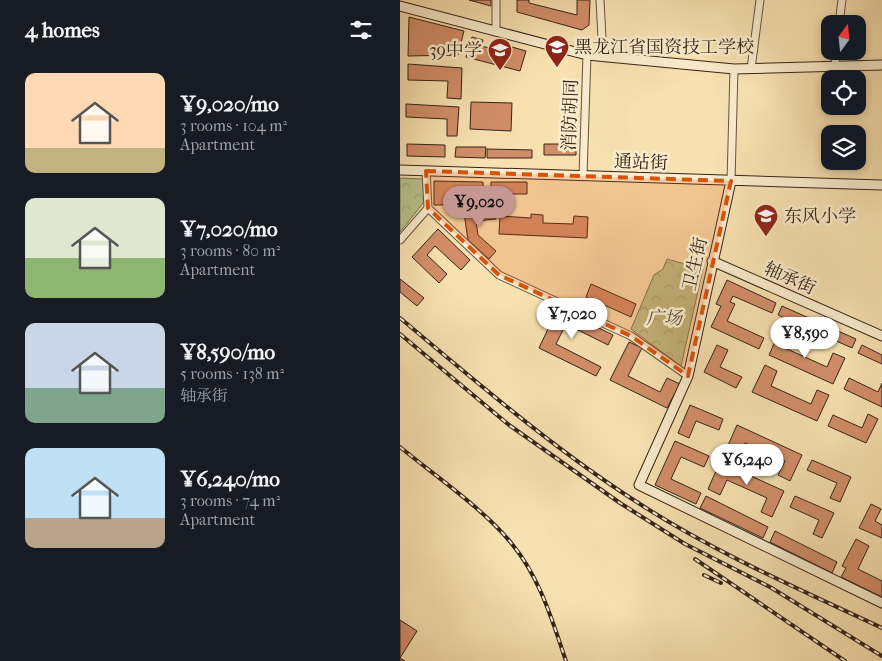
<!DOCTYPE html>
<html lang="en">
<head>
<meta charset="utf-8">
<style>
	body { margin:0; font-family:"IM FELL French Canon","Noto Serif SC",serif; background:#20242c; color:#f1f3f6; height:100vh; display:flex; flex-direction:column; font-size:19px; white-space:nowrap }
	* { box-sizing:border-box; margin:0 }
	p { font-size:16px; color:#9ea1a6 }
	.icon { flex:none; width:28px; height:28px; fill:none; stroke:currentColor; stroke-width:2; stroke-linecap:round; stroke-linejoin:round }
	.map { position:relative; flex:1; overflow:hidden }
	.details { display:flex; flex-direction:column; background:#171b24; width:400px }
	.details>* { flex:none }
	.needle { width:32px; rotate:15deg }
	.fabs { position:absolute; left:421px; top:15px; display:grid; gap:10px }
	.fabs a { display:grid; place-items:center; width:45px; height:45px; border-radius:10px; background:#171b24; box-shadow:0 2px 8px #0003; font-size:25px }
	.price { position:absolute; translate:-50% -42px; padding:0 11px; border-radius:18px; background:#fff; color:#222; font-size:16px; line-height:32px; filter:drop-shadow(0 1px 2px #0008) }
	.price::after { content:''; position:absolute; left:50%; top:30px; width:15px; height:11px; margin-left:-8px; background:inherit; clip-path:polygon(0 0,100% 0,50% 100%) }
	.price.active { background:#c59692; color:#111 }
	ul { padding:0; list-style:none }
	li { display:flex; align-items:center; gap:15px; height:125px; padding:0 25px }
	li span { display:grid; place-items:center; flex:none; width:140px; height:100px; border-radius:10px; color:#555 }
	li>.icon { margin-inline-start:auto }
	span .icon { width:60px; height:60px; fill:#fffc; stroke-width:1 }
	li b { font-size:21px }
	h2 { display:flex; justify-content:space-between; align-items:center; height:60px; padding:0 25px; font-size:21px }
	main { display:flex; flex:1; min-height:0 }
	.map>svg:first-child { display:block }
</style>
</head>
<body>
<main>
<section class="details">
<h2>4 homes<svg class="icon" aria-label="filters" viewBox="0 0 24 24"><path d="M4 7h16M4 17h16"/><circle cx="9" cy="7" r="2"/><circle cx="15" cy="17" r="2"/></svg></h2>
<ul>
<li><span style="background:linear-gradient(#ffd9b3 75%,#c2b280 0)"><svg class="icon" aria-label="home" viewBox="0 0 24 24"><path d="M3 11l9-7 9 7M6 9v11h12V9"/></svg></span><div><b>¥9,020/mo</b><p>3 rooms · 104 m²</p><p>Apartment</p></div></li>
<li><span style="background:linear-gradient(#dfe7d0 60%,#8fb573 0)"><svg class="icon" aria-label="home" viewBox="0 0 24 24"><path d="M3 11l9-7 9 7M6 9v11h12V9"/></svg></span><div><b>¥7,020/mo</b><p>3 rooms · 80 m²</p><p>Apartment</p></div></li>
<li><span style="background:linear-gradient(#c9d6e8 65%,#7fa58c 0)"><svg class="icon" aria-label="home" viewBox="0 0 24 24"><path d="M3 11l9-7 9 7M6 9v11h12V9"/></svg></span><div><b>¥8,590/mo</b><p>5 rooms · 138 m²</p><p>轴承街</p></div></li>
<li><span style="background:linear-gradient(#bfe0f5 70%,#b9a48a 0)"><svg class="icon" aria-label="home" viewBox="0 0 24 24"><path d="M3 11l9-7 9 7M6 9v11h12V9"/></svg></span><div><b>¥6,240/mo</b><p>3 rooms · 74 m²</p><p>Apartment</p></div></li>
</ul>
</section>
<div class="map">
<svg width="482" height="661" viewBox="0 0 482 661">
	<defs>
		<pattern id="park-crowns" width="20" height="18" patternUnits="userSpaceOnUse" patternTransform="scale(1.25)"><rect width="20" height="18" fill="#b9c38e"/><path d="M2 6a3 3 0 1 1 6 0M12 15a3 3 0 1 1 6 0" fill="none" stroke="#a0a77a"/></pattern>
	</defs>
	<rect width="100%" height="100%" fill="#f8e1b1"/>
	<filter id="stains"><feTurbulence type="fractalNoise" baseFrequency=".004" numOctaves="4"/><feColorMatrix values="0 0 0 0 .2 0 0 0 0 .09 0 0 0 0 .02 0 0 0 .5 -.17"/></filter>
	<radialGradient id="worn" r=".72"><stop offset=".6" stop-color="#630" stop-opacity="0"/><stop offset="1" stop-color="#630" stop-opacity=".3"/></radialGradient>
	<path fill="url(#park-crowns)" stroke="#777353" d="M0 178 23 179 24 202 0 232Z
		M267 259 303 269 281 366 231 329 254 275 263 269Z"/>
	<path fill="#d28e6a" stroke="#352318" d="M69 0H91V6Z
		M117 0H129V3L177 15V0H190L189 25 182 30 117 12Z
		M9 17 64 31 58 55 8 56Z
		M72 37 83 40 81 46 111 53 112 47 126 51 120 71 66 57Z
		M8 64 62 68 61 99 47 98 48 81 8 80Z
		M71 102 112 103 111 131 70 129Z
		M6 104 59 107 57 136H47V119L6 117Z
		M7 144 45 145V157L7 156Z
		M144 144H176V155H144Z
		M56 147H86L85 158 55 157Z
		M87 149 132 150V158H87Z
		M34 181 83 182V200H51L50 205H34Z
		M91 182H127V194H91Z
		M94 206 96 219 76 221 78 235 96 251 89 259 68 240 64 213 66 210Z
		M131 214 143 215V223L173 224 174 216 188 217 187 238 99 234 100 216 131 218Z
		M38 229 70 260 61 270 35 246 27 255 47 274 39 283 12 257Z
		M0 279 24 298 17 306 0 292Z
		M327 280 376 303 372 313 333 296 330 302 335 304 327 321 364 338 359 349 311 327 321 306 316 304Z
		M191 284 236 304 231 317 186 297Z
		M382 306 456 339 452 348 378 315Z
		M158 308 213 335 208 345 166 324 156 344 201 367 196 376 139 348Z
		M381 328 393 334 387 349 427 367 433 353 445 358 433 384 369 355Z
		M229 342 242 348 228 376 260 392 267 378 280 384 267 408 210 380Z
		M317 345 328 350 320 367 342 377 336 388 304 372Z
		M462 345 482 355V364L458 353Z
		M365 365 377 371 371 386 411 404 417 390 429 395 417 421 352 392Z
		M449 378 478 392 482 383V407L444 389Z
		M290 405 323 419 319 430 296 421 289 438 278 433Z
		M468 414 478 419 466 443 428 426 433 415 462 428Z
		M337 425 402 455 390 481 378 475 385 461 345 443 338 458 325 452Z
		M275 441 309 456 304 467 281 457 271 479 301 493 296 504 255 485Z
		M412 460 451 477 440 502 430 498 437 483 407 470Z
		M320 462 384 491 372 517 361 512 367 498 327 480 320 495 308 489Z
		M306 496 368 527 363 538 300 508Z
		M395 496 434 513 422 538 413 534 419 520 390 507Z
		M471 504 481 509 475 521 482 525V538L459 528Z
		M375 531 437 562 432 573 370 542Z
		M456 539 469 546 458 569 482 581V597L441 577 446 568 442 566Z
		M0 620 17 631 0 658 5 661H0Z"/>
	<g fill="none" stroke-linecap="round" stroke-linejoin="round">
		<defs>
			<path id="street" d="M96 0V31
				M200 0 203 57
				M439 24 442 0
				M435 66 436 51
				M351 69 360 0
				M26 171 28 208 99 275 231 336 288 376
				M183 176 187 55
				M331 181 334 69
				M0 240 28 208"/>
			<path id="secondary" d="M0 6 187 55 334 69 482 65
				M0 170 482 185
				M331 181 288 376 239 485 482 603
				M312 261 482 336"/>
		</defs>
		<use href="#street" stroke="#66523e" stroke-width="9"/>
		<use href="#secondary" stroke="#352318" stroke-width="11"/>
		<use href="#street" stroke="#faeccc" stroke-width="7"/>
		<use href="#secondary" stroke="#faeccc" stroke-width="9"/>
		<defs>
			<path id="rail" d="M0 318C79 384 156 451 243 506 318 554 401 590 482 628
				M0 334 109 425 220 503 285 544 370 587 482 656
				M0 447C34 475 85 510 112 544 140 578 152 620 166 661
				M295 559 445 661
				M304 575 321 583"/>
		</defs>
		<use href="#rail" stroke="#352318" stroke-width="4"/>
		<use href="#rail" stroke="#faeccc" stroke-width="2" stroke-dasharray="5.5" stroke-linecap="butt"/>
	</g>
	<path fill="#d6540d" fill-opacity="0.2" stroke="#d6540d" stroke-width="4" stroke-dasharray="10 6" stroke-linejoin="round" d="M26 171 331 181 288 376 231 336 99 275 28 208Z"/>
	<defs>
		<symbol id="university-pin" viewBox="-11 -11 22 30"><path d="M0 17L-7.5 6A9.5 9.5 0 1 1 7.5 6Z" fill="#8f2418" stroke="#faeccc"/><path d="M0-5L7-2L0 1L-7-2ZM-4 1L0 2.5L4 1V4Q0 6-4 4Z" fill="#fff"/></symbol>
		<symbol id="school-pin" viewBox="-11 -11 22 30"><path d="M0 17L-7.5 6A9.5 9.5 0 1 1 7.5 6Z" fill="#8f2418" stroke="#faeccc"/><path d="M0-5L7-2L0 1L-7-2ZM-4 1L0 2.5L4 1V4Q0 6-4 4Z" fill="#fff"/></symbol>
	</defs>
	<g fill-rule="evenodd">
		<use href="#university-pin" x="143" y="33" width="28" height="38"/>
		<use href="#school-pin" x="86" y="36" width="28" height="38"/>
		<use href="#school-pin" x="352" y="202" width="28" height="38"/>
	</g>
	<g text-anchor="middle" stroke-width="5" stroke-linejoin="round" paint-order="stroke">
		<g font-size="18" fill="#352318" stroke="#faeccc" text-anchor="start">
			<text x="174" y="53">黑龙江省国资技工学校</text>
			<text x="82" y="56" text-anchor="end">39中学</text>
			<text x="384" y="222">东风小学</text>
		</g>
		<g font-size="18" fill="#352318" stroke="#faeccc">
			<text transform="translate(170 115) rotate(-88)" y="6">消防胡同</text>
			<text transform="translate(241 162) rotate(2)" y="6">通站街</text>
			<text transform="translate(295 264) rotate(-77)" y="6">卫生街</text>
			<text transform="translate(390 278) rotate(24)" y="6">轴承街</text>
		</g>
		<g font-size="18" font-style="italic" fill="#564b36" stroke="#faeccc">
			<text x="264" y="324">广场</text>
		</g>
	</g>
	<rect width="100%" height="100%" filter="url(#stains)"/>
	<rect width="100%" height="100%" fill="url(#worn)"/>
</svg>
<div class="fabs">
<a><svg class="needle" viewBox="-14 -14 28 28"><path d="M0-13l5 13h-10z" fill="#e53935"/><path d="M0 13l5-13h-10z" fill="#9ea1a6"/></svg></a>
<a><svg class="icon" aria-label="locate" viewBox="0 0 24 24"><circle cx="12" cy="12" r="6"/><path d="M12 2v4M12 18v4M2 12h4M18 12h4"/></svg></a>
<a><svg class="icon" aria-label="layers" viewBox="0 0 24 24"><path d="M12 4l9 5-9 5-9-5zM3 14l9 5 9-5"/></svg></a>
</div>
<b class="price active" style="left:79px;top:228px">¥9,020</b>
<b class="price" style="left:172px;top:340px">¥7,020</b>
<b class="price" style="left:405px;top:359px">¥8,590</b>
<b class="price" style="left:347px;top:486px">¥6,240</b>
</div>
</main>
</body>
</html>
